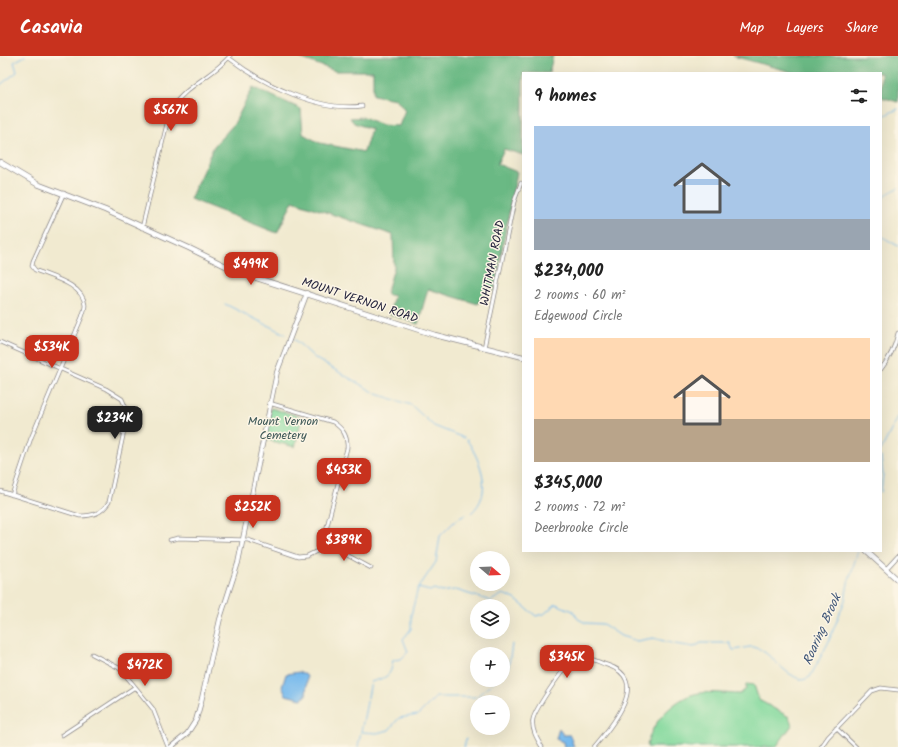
<!DOCTYPE html>
<html lang="en">
<head>
<meta charset="utf-8">
<style>
	body { margin:0; font-family:Kalam,sans-serif; background:#f6f6f6; color:#222; height:100vh; display:flex; flex-direction:column; font-size:15px; white-space:nowrap }
	* { box-sizing:border-box; margin:0 }
	p { font-size:13px; color:#767676 }
	.icon { flex:none; width:22px; height:22px; fill:none; stroke:currentColor; stroke-width:2; stroke-linecap:round; stroke-linejoin:round }
	.map { position:relative; flex:1; overflow:hidden }
	.side { position:absolute; left:522px; top:16px; width:360px; height:480px; display:flex; flex-direction:column; background:#fff; border-radius:0px; box-shadow:0 4px 16px #0002 }
	.side>* { flex:none }
	.needle { width:26px; rotate:109deg }
	.buttons { position:absolute; left:470px; top:495px; display:grid; gap:8px }
	.buttons a { display:grid; place-items:center; width:40px; height:40px; border-radius:50%; background:#fff; box-shadow:0 4px 16px #0002; font-size:20px }
	.price { position:absolute; translate:-50% -34px; padding:0 9px; border-radius:8px; background:#c8321e; color:#fff; font-size:13px; line-height:26px; filter:drop-shadow(0 1px 2px #0008) }
	.price::after { content:''; position:absolute; left:50%; top:24px; width:12px; height:9px; margin-left:-6px; background:inherit; clip-path:polygon(0 0,100% 0,50% 100%) }
	.price.on { background:#222; color:#fff }
	ul { padding:0; list-style:none }
	li { display:grid; align-content:center; gap:8px; height:212px; padding:0 12px }
	li span { display:grid; place-items:center; height:124px; border-radius:0px; color:#555 }
	li>.icon { margin-inline-start:auto }
	span .icon { width:72px; height:72px; fill:#fffc; stroke-width:1 }
	li b { font-size:17px }
	h2 { display:flex; justify-content:space-between; align-items:center; height:48px; padding:0 12px; font-size:17px }
	header { display:flex; align-items:center; gap:24px; box-sizing:border-box; height:56px; padding:0 20px; background:#c8321e; color:#fff }
	header strong { font-size:19px }
	nav { display:flex; gap:22px; margin-inline-start:auto; font-size:14px }
	.map>svg:first-child { display:block }
</style>
</head>
<body>
<header>
<strong>Casavia</strong>
<nav><a>Map</a><a>Layers</a><a>Share</a></nav>
</header>
<div class="map">
<svg width="898" height="691" viewBox="0 0 898 691">
	<rect width="100%" height="100%" fill="#fcf5e5"/>
	<filter id="ink" filterUnits="userSpaceOnUse"><feTurbulence type="fractalNoise" baseFrequency=".025" numOctaves="2"/><feDisplacementMap in="SourceGraphic" scale="8" xChannelSelector="R" yChannelSelector="G"/><feConvolveMatrix kernelMatrix="1 2 1 2 8 2 1 2 1" color-interpolation-filters="sRGB"/></filter>
	<filter id="wash" filterUnits="userSpaceOnUse"><feTurbulence type="fractalNoise" baseFrequency=".012" numOctaves="4" result="noise"/><feDisplacementMap in="SourceGraphic" scale="16" xChannelSelector="R" yChannelSelector="G"/><feGaussianBlur stdDeviation="0.9" result="paint"/><feColorMatrix in="noise" values="0 0 0 0 0 0 0 0 0 0 0 0 0 0 0 0 0 1.4 0 .05"/><feComposite in="paint" operator="in"/></filter>
	<g filter="url(#wash)">
		<rect width="100%" height="100%" fill="#f1ead0"/>
		<path fill="#83d99d" stroke="#527e6c" d="M271 352 302 361 295 391 264 383Z
			M746 628 754 629 759 644 789 661 792 669 776 691H647C649 670 671 646 691 639 704 634 726 638 740 638L746 633Z"/>
		<path fill="#6ab984" stroke="#466e60" d="M295 0H553L549 17H523V99L504 93 497 108 517 116 494 235 485 232 478 248 428 233 418 268 389 258 394 240 386 238 394 212 393 179 293 145 277 177 190 143 214 90 234 68 253 31 301 53 303 78 320 87 364 96 371 73 354 67 350 62 364 61 381 69 399 70 405 54 396 43 373 39V15H335Z
			M733 0H898V46L881 41V17H795Z"/>
		<path fill="#77baed" stroke="#4c6e94" d="M299 616 305 618 307 621 306 640 301 643 286 639 282 631 286 618Z
			M559 672 563 679H570L574 691H564L563 686 556 683Z"/>
		<g fill="none" stroke-linecap="round" stroke-linejoin="round">
			<path stroke="#77baed" stroke-width="1" d="M0 29 17 16 14 6 25 0
				M881 61 898 53
				M881 145 887 138 898 132
				M881 162V169
				M881 180 898 190
				M225 248 285 278
				M293 282 316 303 377 338 411 349 434 370 464 382
				M467 384C481 405 494 438 471 457
				M881 394 898 361
				M881 401 883 418 881 436
				M419 531 436 506 440 480 456 464 465 459
				M456 534 491 545 503 538 515 543 536 560 544 558 556 548 573 555 578 563 586 567 603 568 621 580 637 585 653 582 675 588 694 591 701 587H730L733 594C739 594 748 590 754 591 771 595 782 619 803 624L810 621 828 587 845 544 848 527 858 495
				M503 619 508 615 512 588
				M363 676 377 677 389 674 399 662 418 659 436 641H476L496 624
				M358 691 371 626C387 621 391 621 393 604L401 603 408 596 403 583 411 573V559L418 532 430 535 434 533 442 536 454 534
				M464 691 466 683"/>
		</g>
	</g>
	<g filter="url(#ink)">
		<g fill="none" stroke-linecap="round" stroke-linejoin="round">
			<defs>
				<path id="minor" d="M229 2C262 28 319 56 362 50
					M142 172 170 55C185 29 211 22 230 0
					M0 286 106 333 122 343 126 352 127 361 109 446C102 457 93 460 80 460L0 435
					M484 292 514 146 521 127
					M881 313C890 302 895 291 898 277
					M12 439 31 382 82 261C83 258 85 253 85 249 83 228 51 221 35 214L32 210 33 205 64 137
					M170 484 178 482 248 484 298 501 307 500 317 495 323 486 347 392C348 380 343 373 333 366L269 347
					M323 486 371 512
					M886 513 898 500
					M92 598 119 612 132 627 153 653 168 691
					M836 672 856 691
					M62 679 135 631
					M542 691C537 683 531 673 533 663 535 654 560 616 568 610 572 606 578 602 584 602 591 601 600 607 607 609 652 623 612 670 594 691
					M821 691 828 681 872 635 881 632 898 634"/>
				<path id="tertiary" d="M171 691 187 678 196 664 201 646 220 563 238 507 277 316 307 237"/>
				<path id="secondary" d="M0 106 37 128 105 154 189 192 238 216 435 279 523 301
					M866 495 898 524"/>
			</defs>
			<use href="#minor" stroke="#8a8686" stroke-width="4.5"/>
			<use href="#tertiary" stroke="#8a8686" stroke-width="5.5"/>
			<use href="#secondary" stroke="#8a8686" stroke-width="6"/>
			<use href="#minor" stroke="#fff" stroke-width="3"/>
			<use href="#tertiary" stroke="#fff" stroke-width="4"/>
			<use href="#secondary" stroke="#fff" stroke-width="4.5"/>
		</g>
	</g>
	<g text-anchor="middle" stroke-width="3" stroke-linejoin="round" paint-order="stroke">
		<g font-size="12" fill="#22223b" stroke="#fcf5e5">
			<text transform="translate(492 207) rotate(-79)" y="4">WHITMAN ROAD</text>
			<text transform="translate(360 244) rotate(18)" y="4">MOUNT VERNON ROAD</text>
		</g>
		<g font-size="12" fill="#3f5958" stroke="#fcf5e5">
			<text x="283" y="369">Mount Vernon<tspan x="283" dy="14">Cemetery</tspan></text>
		</g>
		<g font-size="13" font-style="italic" fill="#405779" stroke="#fcf5e5">
			<text transform="translate(821 573) rotate(-66)" y="5">Roaring Brook</text>
		</g>
	</g>
</svg>
<div class="buttons">
<a><svg class="needle" viewBox="-14 -14 28 28"><path d="M0-13l5 13h-10z" fill="#e53935"/><path d="M0 13l5-13h-10z" fill="#767676"/></svg></a>
<a><svg class="icon" aria-label="layers" viewBox="0 0 24 24"><path d="M12 4l9 5-9 5-9-5zM3 14l9 5 9-5"/></svg></a>
<a>+</a>
<a>−</a>
</div>
<b class="price" style="left:171px;top:76px">$567K</b>
<b class="price" style="left:251px;top:230px">$499K</b>
<b class="price" style="left:52px;top:313px">$534K</b>
<b class="price on" style="left:115px;top:384px">$234K</b>
<b class="price" style="left:344px;top:436px">$453K</b>
<b class="price" style="left:253px;top:473px">$252K</b>
<b class="price" style="left:344px;top:506px">$389K</b>
<b class="price" style="left:567px;top:623px">$345K</b>
<b class="price" style="left:145px;top:631px">$472K</b>
<section class="side">
<h2>9 homes<svg class="icon" aria-label="filters" viewBox="0 0 24 24"><path d="M4 7h16M4 17h16"/><circle cx="9" cy="7" r="2"/><circle cx="15" cy="17" r="2"/></svg></h2>
<ul>
<li><span style="background:linear-gradient(#a9c7e8 75%,#9aa5b1 0)"><svg class="icon" aria-label="home" viewBox="0 0 24 24"><path d="M3 11l9-7 9 7M6 9v11h12V9"/></svg></span><div><b>$234,000</b><p>2 rooms · 60 m²</p><p>Edgewood Circle</p></div></li>
<li><span style="background:linear-gradient(#ffd9b3 65%,#b9a48a 0)"><svg class="icon" aria-label="home" viewBox="0 0 24 24"><path d="M3 11l9-7 9 7M6 9v11h12V9"/></svg></span><div><b>$345,000</b><p>2 rooms · 72 m²</p><p>Deerbrooke Circle</p></div></li>
</ul>
</section>
</div>
</body>
</html>
